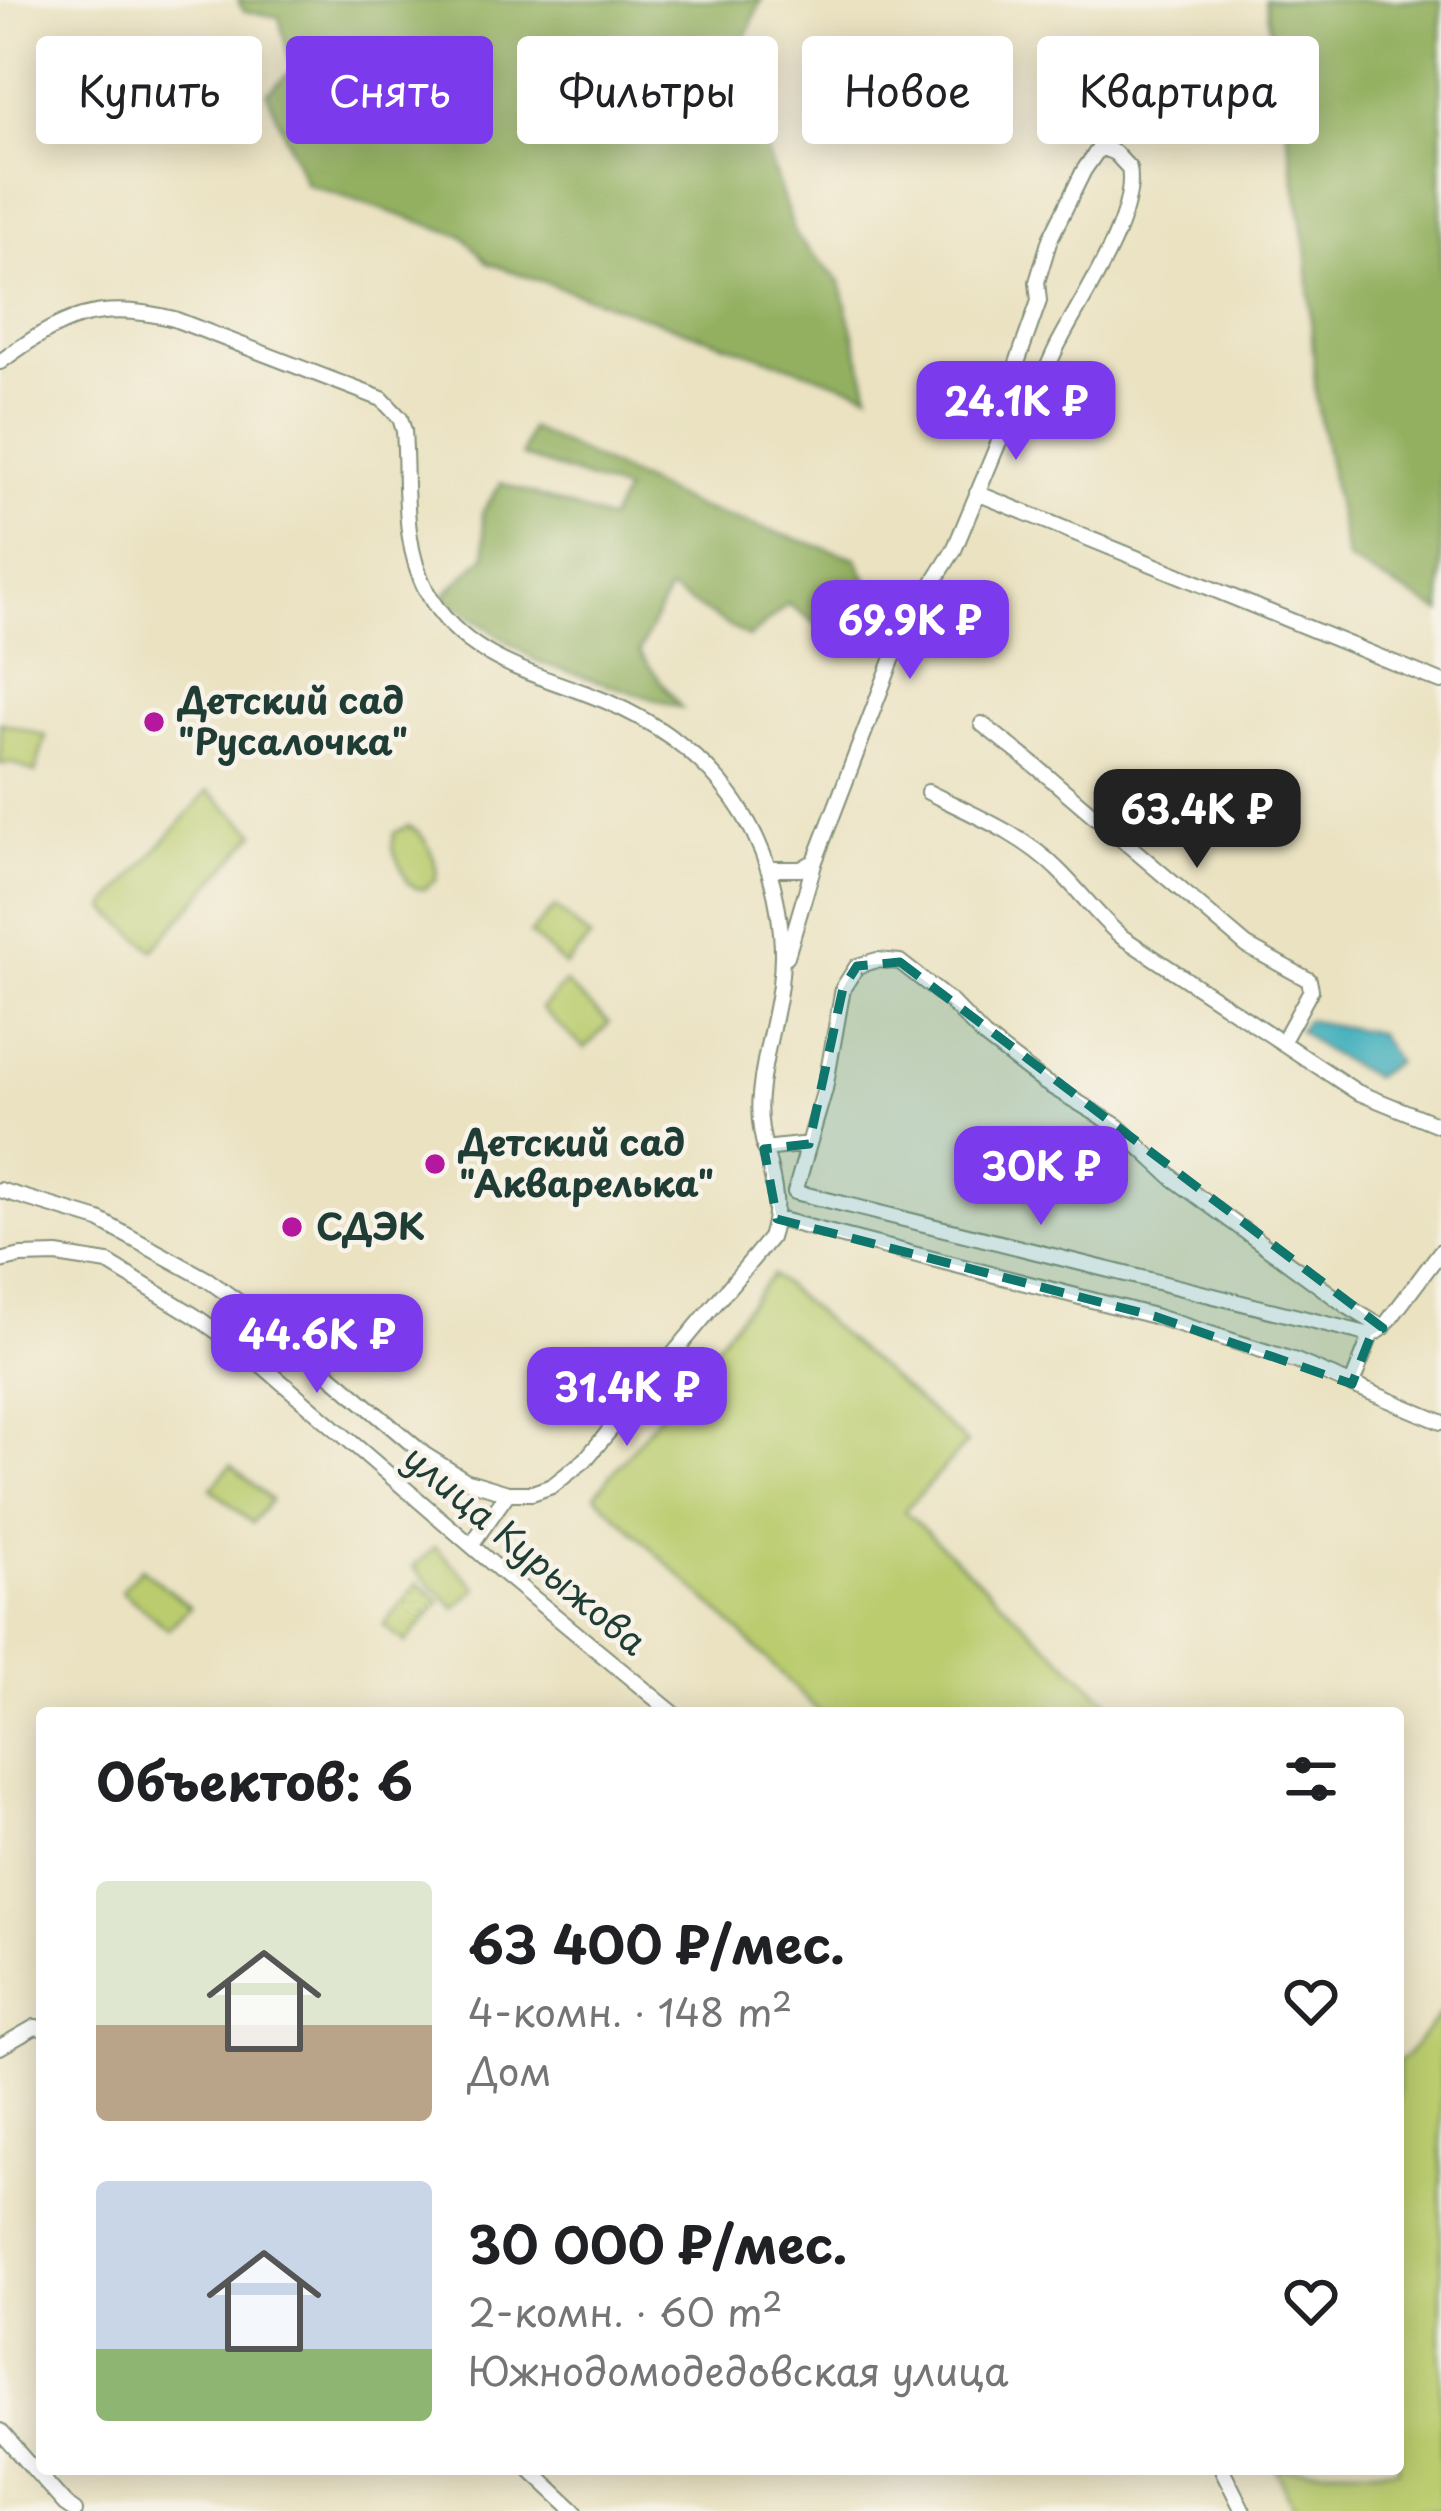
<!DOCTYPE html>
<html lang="ru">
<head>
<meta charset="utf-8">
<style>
	body { margin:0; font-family:"Playpen Sans",sans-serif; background:#f2f2f2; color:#202124; height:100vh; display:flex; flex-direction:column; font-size:45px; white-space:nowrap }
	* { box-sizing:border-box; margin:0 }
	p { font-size:39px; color:#757577 }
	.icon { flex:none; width:66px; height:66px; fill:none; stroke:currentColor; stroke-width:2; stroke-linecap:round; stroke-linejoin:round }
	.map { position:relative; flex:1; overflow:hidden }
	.sheet { position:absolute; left:36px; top:1707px; width:1368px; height:768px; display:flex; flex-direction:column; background:#fff; border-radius:12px; box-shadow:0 6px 30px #0003 }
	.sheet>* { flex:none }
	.hud { position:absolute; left:36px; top:36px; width:1371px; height:108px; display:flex; gap:24px }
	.price { position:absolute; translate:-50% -102px; padding:0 27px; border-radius:24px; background:#7c3aed; color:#fff; font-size:39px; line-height:78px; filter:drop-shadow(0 3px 6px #0008) }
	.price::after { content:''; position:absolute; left:50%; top:72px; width:36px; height:27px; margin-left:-18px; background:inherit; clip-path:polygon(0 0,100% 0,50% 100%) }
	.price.selected { background:#222; color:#fff }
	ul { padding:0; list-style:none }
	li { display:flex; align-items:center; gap:36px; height:300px; padding:0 60px }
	li span { display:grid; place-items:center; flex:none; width:336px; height:240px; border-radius:12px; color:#555 }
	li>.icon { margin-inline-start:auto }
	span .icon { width:144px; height:144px; fill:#fffc; stroke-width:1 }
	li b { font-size:51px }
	h2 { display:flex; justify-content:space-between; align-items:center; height:144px; padding:0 60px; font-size:51px }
	.chip { padding:0 42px; border-radius:12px; background:#fff; box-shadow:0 6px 30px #0003; font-size:42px; line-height:108px }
	.chip.selected { background:#7c3aed; color:#fff }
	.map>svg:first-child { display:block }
</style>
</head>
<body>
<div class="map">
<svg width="1441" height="2511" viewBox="0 0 1441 2511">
	<rect width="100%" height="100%" fill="#f7f3e8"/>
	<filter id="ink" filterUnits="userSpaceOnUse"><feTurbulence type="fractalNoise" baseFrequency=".00833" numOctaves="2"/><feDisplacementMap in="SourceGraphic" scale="24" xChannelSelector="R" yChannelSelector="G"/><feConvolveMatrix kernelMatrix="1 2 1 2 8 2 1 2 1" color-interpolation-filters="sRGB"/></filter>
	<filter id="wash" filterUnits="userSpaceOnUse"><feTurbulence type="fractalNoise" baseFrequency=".004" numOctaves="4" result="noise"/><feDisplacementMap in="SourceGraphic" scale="48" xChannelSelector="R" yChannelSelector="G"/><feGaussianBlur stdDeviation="2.7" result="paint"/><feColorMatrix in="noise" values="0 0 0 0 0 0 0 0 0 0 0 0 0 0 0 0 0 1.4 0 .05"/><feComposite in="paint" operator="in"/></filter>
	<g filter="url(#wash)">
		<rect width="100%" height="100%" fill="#eae2c1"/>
		<path fill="#bacc6e" stroke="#6c8451" stroke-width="3" d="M0 722 46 736 35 773 13 763 0 764Z
			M208 791 256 833 153 950 105 908Z
			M408 826C425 832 439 862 436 880L424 889 416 888 408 883 392 848 394 833Z
			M555 907 590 938 565 966 530 934Z
			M565 983 609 1023 585 1049 541 1009Z
			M772 1275 967 1443 904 1511 1121 1713H820L739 1631 595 1495Z
			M231 1465 271 1500 252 1523 211 1488Z
			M435 1547 477 1588 455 1608 413 1567Z
			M141 1568 190 1607 168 1629 121 1591Z
			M418 1583 440 1601 405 1643 383 1625Z
			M1441 2013V2511H1296L1276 2469H1398V2061L1407 2055Z"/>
		<path fill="#93b061" stroke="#59764a" stroke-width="3" d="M237 0H761L736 62 796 236 840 282 869 393 488 263 463 236 306 184 267 93 292 70 279 17 244 11Z
			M1265 0H1441V612L1347 560 1316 399 1307 254Z
			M530 428 699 508 856 558 891 628 849 646 788 604 749 638 669 590 639 652 681 708 538 662 442 597 486 555 482 513 501 483 609 520 625 492 522 456Z"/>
		<path fill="#3eaebb" stroke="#2e7678" stroke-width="3" d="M1306 1020 1378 1033 1396 1062 1374 1077 1324 1050 1299 1030Z"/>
	</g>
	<g filter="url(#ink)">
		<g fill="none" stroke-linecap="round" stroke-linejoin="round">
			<defs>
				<path id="minor" d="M0 362C61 317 98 299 174 319L382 399 400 418 404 431C408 485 401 543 427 592 460 654 524 671 585 693 696 733 770 812 781 933 787 994 765 1038 760 1095 754 1149 788 1185 770 1238L585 1460 552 1486 532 1493H508L465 1480 425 1455 272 1326 208 1280 99 1220 0 1190
					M977 493 1441 682
					M982 724 1038 768 1247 946 1309 980 1311 990 1283 1041
					M928 792C972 814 1022 834 1057 869 1080 891 1097 916 1122 937L1357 1092 1441 1126
					M768 869H801L815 861
					M787 956 815 861 904 629 954 550 1010 415C1015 412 1022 409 1026 405 1040 390 1050 358 1061 339 1083 297 1138 216 1129 168L1115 153 1100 147 1084 170 1050 239 1037 282 1039 301 1006 394 1005 404 1010 415
					M809 1144 825 1089 843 988 857 966 877 960 900 962 951 1002 984 1036 1044 1082 1117 1126 1174 1179 1347 1306 1383 1328
					M764 1149 809 1144 795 1192 1371 1335 1383 1328 1441 1251
					M777 1219 1154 1316 1296 1361 1441 1422
					M0 1261 21 1256 57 1255 108 1263 195 1316 250 1355 502 1572 673 1713
					M1352 1384 1371 1335
					M471 1545 508 1493
					M0 2047 35 2027 42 2028
					M0 2431 65 2504 75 2511
					M530 2469 575 2511
					M1222 2469 1243 2511"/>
			</defs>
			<use href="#minor" stroke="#84907a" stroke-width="18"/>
			<use href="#minor" stroke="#fff" stroke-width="14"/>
		</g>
	</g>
	<path fill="#0f766e" fill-opacity="0.2" stroke="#0f766e" stroke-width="9" stroke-dasharray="24 15" stroke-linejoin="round" d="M900 962 1383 1328 1371 1335 1352 1384 1154 1316 777 1219 764 1149 809 1144 843 988 857 966Z"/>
	<g fill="#b5179e" stroke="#f7f3e8" stroke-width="4.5">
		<circle cx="154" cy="722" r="12"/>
		<circle cx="435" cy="1164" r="12"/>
		<circle cx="292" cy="1227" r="12"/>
	</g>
	<g text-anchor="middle" stroke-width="9" stroke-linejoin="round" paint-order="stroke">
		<g font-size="36" font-weight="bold" fill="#1f3d34" stroke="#f7f3e8" text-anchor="start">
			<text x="178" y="714">Детский сад<tspan x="178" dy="41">"Русалочка"</tspan></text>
			<text x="459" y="1156">Детский сад<tspan x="459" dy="41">"Акварелька"</tspan></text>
			<text x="316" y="1240">СДЭК</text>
		</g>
		<g font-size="36" fill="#1f3d34" stroke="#f7f3e8">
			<text transform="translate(525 1550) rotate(40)" y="13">улица Курыжова</text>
		</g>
	</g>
</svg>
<b class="price" style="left:1016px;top:463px">24.1K ₽</b>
<b class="price" style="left:910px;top:682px">69.9K ₽</b>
<b class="price selected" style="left:1197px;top:871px">63.4K ₽</b>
<b class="price" style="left:1041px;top:1228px">30K ₽</b>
<b class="price" style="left:317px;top:1396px">44.6K ₽</b>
<b class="price" style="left:627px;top:1449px">31.4K ₽</b>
<div class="hud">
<a class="chip">Купить</a>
<a class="chip selected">Снять</a>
<a class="chip">Фильтры</a>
<a class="chip">Новое</a>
<a class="chip">Квартира</a>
</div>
<section class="sheet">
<h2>Объектов: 6<svg class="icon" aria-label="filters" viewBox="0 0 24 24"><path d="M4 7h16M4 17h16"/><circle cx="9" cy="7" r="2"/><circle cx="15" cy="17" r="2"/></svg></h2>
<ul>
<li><span style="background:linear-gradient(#dfe7d0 60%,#b9a48a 0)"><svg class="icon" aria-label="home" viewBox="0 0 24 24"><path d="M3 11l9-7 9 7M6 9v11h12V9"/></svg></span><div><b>63 400 ₽/мес.</b><p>4-комн. · 148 m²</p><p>Дом</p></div><svg class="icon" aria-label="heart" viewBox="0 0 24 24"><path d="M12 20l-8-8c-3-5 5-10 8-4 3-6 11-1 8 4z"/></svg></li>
<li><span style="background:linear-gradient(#c9d6e8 70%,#8fb573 0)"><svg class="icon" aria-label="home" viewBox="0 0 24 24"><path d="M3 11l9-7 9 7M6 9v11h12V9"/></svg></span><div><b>30 000 ₽/мес.</b><p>2-комн. · 60 m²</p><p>Южнодомодедовская улица</p></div><svg class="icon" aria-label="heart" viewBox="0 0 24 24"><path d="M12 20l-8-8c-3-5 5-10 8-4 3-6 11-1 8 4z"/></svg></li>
</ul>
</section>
</div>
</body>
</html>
